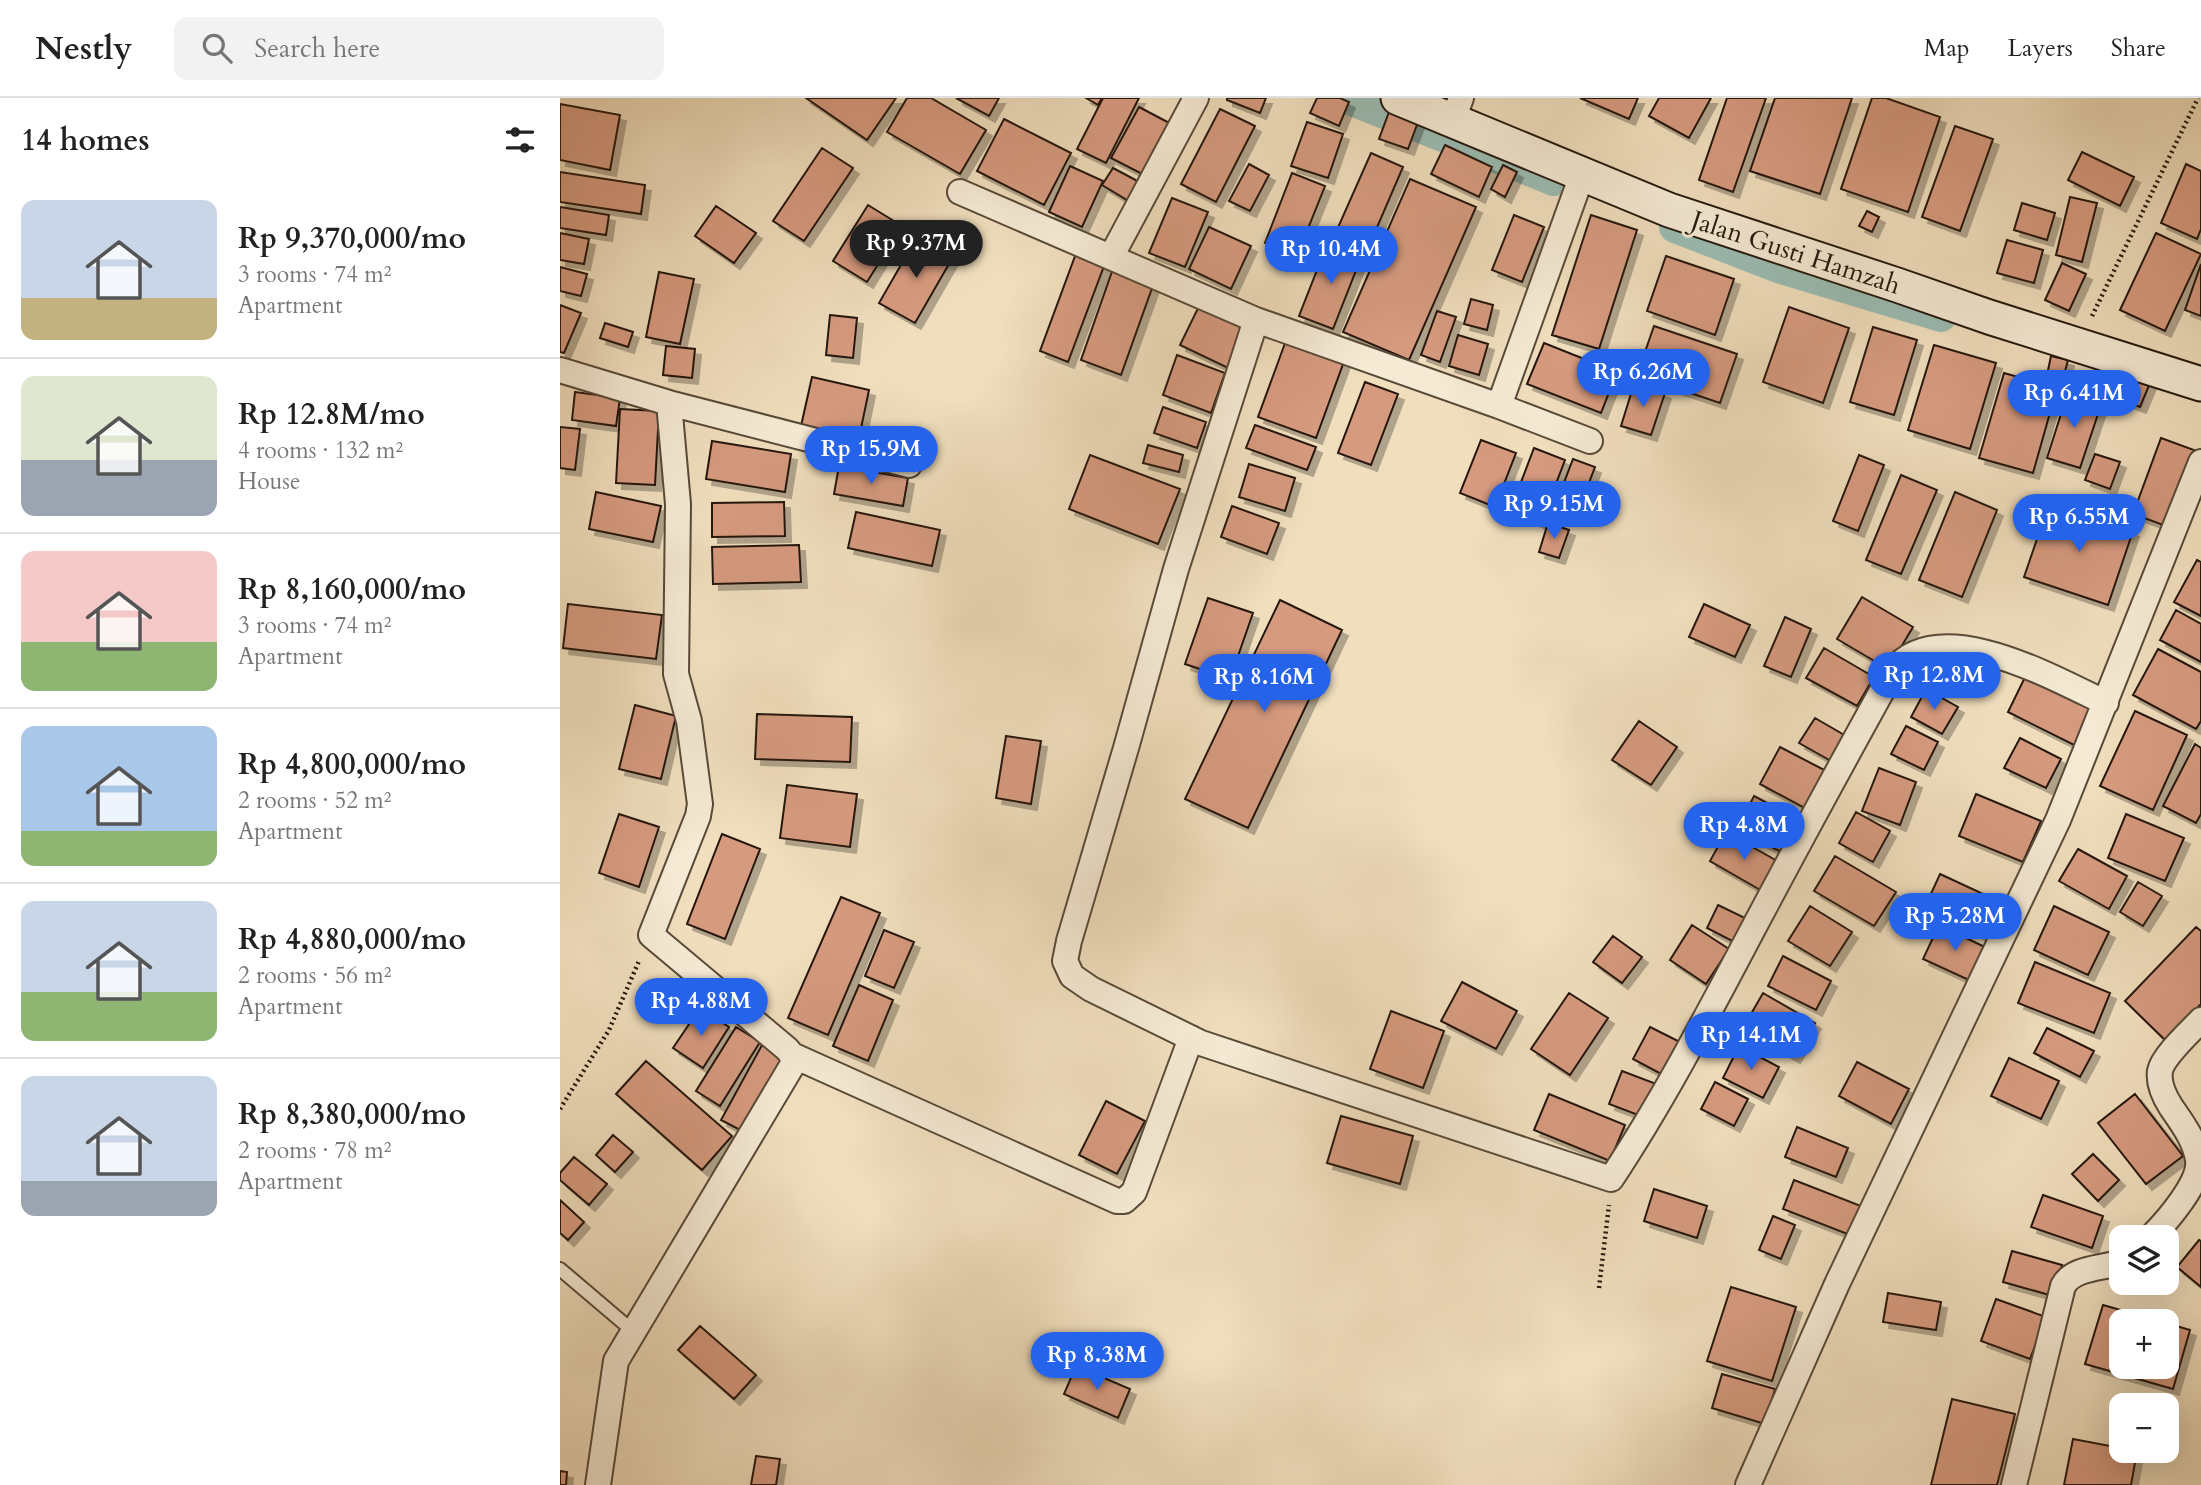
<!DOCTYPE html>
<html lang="en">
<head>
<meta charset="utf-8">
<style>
	body { margin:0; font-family:Cardo,serif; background:#f2f2f2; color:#222; height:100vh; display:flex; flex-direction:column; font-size:26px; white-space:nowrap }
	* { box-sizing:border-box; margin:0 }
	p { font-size:23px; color:#767676 }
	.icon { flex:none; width:38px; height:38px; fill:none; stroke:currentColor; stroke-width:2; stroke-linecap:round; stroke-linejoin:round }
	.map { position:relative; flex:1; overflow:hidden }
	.side { display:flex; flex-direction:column; background:#fff; width:560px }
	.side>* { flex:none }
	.tools { position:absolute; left:1549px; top:1127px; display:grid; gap:14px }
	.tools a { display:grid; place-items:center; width:70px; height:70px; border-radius:14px; background:#fff; box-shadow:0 7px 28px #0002; font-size:35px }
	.price { position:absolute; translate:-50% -60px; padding:0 16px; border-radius:24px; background:#2563eb; color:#fff; font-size:23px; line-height:46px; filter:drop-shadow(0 2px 4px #0008) }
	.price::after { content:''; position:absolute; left:50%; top:42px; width:21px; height:16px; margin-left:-10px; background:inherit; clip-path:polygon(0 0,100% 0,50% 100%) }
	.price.selected { background:#222; color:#fff }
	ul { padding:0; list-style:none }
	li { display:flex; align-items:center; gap:21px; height:175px; padding:0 21px }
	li+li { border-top:2px solid #e0e0e0 }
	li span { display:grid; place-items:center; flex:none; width:196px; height:140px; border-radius:14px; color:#555 }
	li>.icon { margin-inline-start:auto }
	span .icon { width:84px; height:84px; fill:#fffc; stroke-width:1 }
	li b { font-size:30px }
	h2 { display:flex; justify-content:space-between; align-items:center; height:84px; padding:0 21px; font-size:30px }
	header { display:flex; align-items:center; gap:42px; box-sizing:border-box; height:98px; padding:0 35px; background:#fff; border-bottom:2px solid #e0e0e0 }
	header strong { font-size:33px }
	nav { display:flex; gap:38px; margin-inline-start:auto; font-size:24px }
	.search { width:490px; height:63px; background:#f2f2f2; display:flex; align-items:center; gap:18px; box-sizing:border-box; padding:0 24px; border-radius:14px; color:#767676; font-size:26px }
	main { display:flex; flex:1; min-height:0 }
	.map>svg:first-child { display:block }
</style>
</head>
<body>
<header>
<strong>Nestly</strong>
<div class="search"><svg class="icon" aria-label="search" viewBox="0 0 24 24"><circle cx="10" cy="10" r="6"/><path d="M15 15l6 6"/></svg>Search here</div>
<nav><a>Map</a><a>Layers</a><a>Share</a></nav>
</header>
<main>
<section class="side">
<h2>14 homes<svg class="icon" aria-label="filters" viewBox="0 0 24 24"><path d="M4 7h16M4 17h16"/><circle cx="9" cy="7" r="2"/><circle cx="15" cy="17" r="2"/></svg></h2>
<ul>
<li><span style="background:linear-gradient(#c9d6e8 70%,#c2b280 0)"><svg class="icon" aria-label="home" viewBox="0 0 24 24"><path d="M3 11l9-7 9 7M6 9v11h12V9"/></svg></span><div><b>Rp 9,370,000/mo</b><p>3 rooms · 74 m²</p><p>Apartment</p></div></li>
<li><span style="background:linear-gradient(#dfe7d0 60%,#9aa5b1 0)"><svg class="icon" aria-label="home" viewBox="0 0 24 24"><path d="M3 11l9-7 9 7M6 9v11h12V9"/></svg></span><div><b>Rp 12.8M/mo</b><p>4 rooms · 132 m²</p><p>House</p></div></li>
<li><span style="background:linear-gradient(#f6c9c9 65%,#8fb573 0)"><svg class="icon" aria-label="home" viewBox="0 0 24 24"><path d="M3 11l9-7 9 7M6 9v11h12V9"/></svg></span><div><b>Rp 8,160,000/mo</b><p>3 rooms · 74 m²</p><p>Apartment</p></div></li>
<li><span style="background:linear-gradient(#a9c7e8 75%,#8fb573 0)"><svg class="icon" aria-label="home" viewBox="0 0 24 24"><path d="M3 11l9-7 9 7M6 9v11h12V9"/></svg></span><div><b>Rp 4,800,000/mo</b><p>2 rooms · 52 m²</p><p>Apartment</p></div></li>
<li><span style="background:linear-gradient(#c9d6e8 65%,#8fb573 0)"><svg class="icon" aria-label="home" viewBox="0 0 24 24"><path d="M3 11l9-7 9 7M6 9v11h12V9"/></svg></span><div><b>Rp 4,880,000/mo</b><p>2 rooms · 56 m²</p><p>Apartment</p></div></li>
<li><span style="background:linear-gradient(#c9d6e8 75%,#9aa5b1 0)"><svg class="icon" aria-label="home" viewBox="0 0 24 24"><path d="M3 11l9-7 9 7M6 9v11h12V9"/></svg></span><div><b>Rp 8,380,000/mo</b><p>2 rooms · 78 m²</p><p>Apartment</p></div></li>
</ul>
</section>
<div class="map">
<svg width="1641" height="1387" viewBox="0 0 1641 1387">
	<defs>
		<filter id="shadow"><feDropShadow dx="6" dy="6" stdDeviation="0" flood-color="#0004"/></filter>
	</defs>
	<rect width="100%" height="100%" fill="#f0debd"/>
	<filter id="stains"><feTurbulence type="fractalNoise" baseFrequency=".00286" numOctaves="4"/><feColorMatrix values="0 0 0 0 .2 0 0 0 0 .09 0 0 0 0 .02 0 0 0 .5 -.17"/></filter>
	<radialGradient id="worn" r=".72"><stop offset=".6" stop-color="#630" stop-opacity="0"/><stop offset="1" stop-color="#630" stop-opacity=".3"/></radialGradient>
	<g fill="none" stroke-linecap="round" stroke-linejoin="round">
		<path stroke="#9abcb3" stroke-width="32" d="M787 0 994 82
			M1115 129 1221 170 1381 218"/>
	</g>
	<path fill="#d69a7f" stroke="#25180d" stroke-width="2" filter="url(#shadow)" d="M246 0H336L307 42Z
		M347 0H371L426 32 400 76 327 34Z
		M396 0H439L429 18Z
		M526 0H542L538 7Z
		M543 0H579L546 65 517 51Z
		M667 0H706L700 15 667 2Z
		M757 0H780L789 4 779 28 750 15Z
		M1020 0H1078L1069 21Z
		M1099 0H1151L1129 40 1089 18Z
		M1167 0H1206L1173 94 1139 82Z
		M1215 0H1292L1260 96 1190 73Z
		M1312 0H1326L1380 19 1348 114 1281 91Z
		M0 6 60 17 50 72 0 62Z
		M579 9 617 29 590 80 551 60Z
		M660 11 695 28 656 104 621 86Z
		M829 14 858 24 848 51 819 41Z
		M444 21 511 55 484 107 417 73Z
		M747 24 783 36 768 80 731 68Z
		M1395 28 1433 41 1400 133 1362 119Z
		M885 47 932 69 919 99 871 76Z
		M262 50 293 70 244 143 213 123Z
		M1522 54 1574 79 1560 108 1508 82Z
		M811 55 843 69 809 148 776 134Z
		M689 66 709 77 690 113 669 103Z
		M1626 66 1641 73V131L1637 141 1601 125Z
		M943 67 957 74 945 99 931 91Z
		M510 68 543 83 522 129 489 114Z
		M553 70 583 86 572 105 542 87Z
		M0 74 85 87 81 116 0 104Z
		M732 75 765 88 737 158 705 145Z
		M850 81 916 109 849 262 783 234Z
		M1510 99 1537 105 1522 164 1496 157Z
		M612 100 648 114 625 169 589 155Z
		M1462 105 1495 115 1487 142 1454 132Z
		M308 107 342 128 307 184 273 163Z
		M156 108 196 135 174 165 135 138Z
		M0 109 49 117 46 137 0 130Z
		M1307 113 1319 119 1312 134 1299 128Z
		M954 117 984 129 962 184 932 172Z
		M1031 117 1077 132 1039 251 992 237Z
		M649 129 691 148 671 191 629 171Z
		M0 135 29 141 24 166 0 162Z
		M1596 135 1641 156 1605 233 1560 212Z
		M357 139 393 159 355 225 319 205Z
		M1447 142 1483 152 1474 185 1437 175Z
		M768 144 802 157 773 231 739 218Z
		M518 150 547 160 508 264 480 253Z
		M1106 158 1174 181 1155 237 1087 213Z
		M555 165 596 179 561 277 521 262Z
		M1502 165 1526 176 1509 213 1485 202Z
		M1641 166V218L1625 212Z
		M0 169 27 176 21 198 0 193Z
		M99 174 134 181 120 246 86 239Z
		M911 201 933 207 927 232 904 226Z
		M641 204 689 228 668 270 620 247Z
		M0 207 21 215 4 255 0 254Z
		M1229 209 1289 230 1263 305 1203 284Z
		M877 213 896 219 880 264 861 257Z
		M270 217 297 220 293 260 266 257Z
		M45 225 73 234 68 249 40 240Z
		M1094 228 1177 256 1160 305 1077 277Z
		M1313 229 1357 242 1334 317 1290 304Z
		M728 237 786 258 756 340 698 319Z
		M898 237 928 246 919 277 889 268Z
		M984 245 1057 274 1041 315 967 286Z
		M1374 247 1436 265 1410 351 1348 332Z
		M106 248 135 251 132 280 103 277Z
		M617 257 665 275 651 315 603 297Z
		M1491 258 1508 262 1503 281 1487 277Z
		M1444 275 1497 290 1473 375 1419 360Z
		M1563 275 1590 285 1580 309 1554 299Z
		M252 279 309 292 299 340 241 328Z
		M805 284 838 296 811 367 778 355Z
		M1074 286 1105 295 1091 337 1061 328Z
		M15 294 60 300 56 328 12 322Z
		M1508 294 1542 304 1520 370 1487 360Z
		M603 309 646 324 637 350 594 335Z
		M60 311 99 313 95 387 56 385Z
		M695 327 756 349 747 372 686 350Z
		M0 329 20 331 15 372 0 370Z
		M1601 340 1634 352 1606 428 1573 416Z
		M921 342 956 355 935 409 900 395Z
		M152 343 231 356 225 394 146 381Z
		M588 347 623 357 619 374 583 365Z
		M974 350 1005 362 981 425 950 413Z
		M1535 356 1560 364 1550 391 1525 382Z
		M530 357 620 391 598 446 509 411Z
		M1299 357 1324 367 1298 433 1273 423Z
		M1013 361 1035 369 1017 416 995 408Z
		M689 366 735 380 725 413 679 399Z
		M279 368 348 380 343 408 274 396Z
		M1341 377 1377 392 1341 476 1306 462Z
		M36 394 101 408 93 444 29 431Z
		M1395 394 1437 412 1402 499 1359 482Z
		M224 404 225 438 152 439V405Z
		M1489 406 1573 433 1548 507 1464 479Z
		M672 408 719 425 707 456 661 439Z
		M296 414 380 432 372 468 288 450Z
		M988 425 1009 432 999 460 979 454Z
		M239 447 241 484 153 486 152 449Z
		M1637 462 1641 464V518L1614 504Z
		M1302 499 1353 529 1328 571 1277 541Z
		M648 500 693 515 670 581 625 566Z
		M720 502 782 532 688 730 625 701Z
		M8 506 102 517 96 561 3 550Z
		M1144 506 1190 527 1175 559 1129 539Z
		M1616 512 1641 526V564L1600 542Z
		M1225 519 1251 531 1231 579 1204 568Z
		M1264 550 1314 579 1297 608 1246 580Z
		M1598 551 1641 574V623L1636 631 1573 597Z
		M1468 573 1535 605 1514 647 1448 614Z
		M1366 591 1398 609 1382 636 1351 619Z
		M75 607 116 618 101 681 59 671Z
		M1575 613 1627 637 1593 712 1540 688Z
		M197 616 292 619 290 664 195 661Z
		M1255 620 1286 638 1271 663 1239 645Z
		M1079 623 1117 649 1091 687 1052 662Z
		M1346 628 1378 644 1364 672 1331 656Z
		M446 638 481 643 471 706 436 700Z
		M1460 640 1501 661 1486 690 1444 670Z
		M1635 646 1641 650V716L1636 725 1603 708Z
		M1220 649 1270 675 1250 713 1200 686Z
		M1319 670 1356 684 1340 727 1302 713Z
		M227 687 297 696 290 749 220 740Z
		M1416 696 1481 723 1463 764 1399 738Z
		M1194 698 1244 724 1227 757 1177 731Z
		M1296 714 1330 733 1313 764 1279 745Z
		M59 716 99 729 79 789 39 775Z
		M1566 716 1624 740 1605 783 1548 760Z
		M1166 734 1219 764 1202 793 1150 763Z
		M162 736 200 751 165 841 127 826Z
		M1518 751 1567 778 1549 811 1499 783Z
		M1275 758 1336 794 1314 828 1254 793Z
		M1380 776 1449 808 1433 842 1364 811Z
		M1578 784 1602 798 1583 828 1560 814Z
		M281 799 320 815 268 937 228 920Z
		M1158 807 1189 822 1178 846 1147 830Z
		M1250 808 1292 834 1270 868 1228 843Z
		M1494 808 1549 834 1528 877 1474 852Z
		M1132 827 1169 851 1146 886 1110 862Z
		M1379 827 1427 850 1411 883 1363 861Z
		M1636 829 1641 833V906L1606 943 1565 903Z
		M324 832 354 844 334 890 305 878Z
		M1053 838 1082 859 1062 885 1033 864Z
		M1223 858 1271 883 1256 912 1208 888Z
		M1475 864 1550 895 1534 935 1458 905Z
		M902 884 957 913 936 951 881 923Z
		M299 887 333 902 308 963 273 948Z
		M1009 895 1048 920 1010 977 971 951Z
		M1203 895 1255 925 1234 959 1183 930Z
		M140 910 169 929 143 970 113 950Z
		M831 913 884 933 863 990 810 971Z
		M176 929 200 944 160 1008 136 993Z
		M1090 929 1122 945 1105 978 1073 961Z
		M1487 930 1534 953 1520 979 1474 955Z
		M202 947 225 960 184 1034 161 1022Z
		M1179 948 1219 969 1203 1000 1163 980Z
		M1449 960 1499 983 1481 1021 1431 998Z
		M86 963 172 1038 142 1072 56 996Z
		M1297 964 1349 991 1331 1026 1279 998Z
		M1062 973 1099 987 1086 1020 1049 1006Z
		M1155 984 1188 1001 1174 1028 1141 1011Z
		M989 996 1065 1027 1050 1063 974 1032Z
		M1575 996 1623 1058 1586 1086 1538 1025Z
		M546 1003 585 1023 557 1076 519 1057Z
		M781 1018 853 1038 840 1086 767 1065Z
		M1237 1029 1288 1050 1276 1079 1225 1059Z
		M53 1037 73 1054 55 1074 36 1057Z
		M1533 1056 1559 1082 1538 1103 1512 1076Z
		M14 1059 47 1086 29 1107 0 1082V1075Z
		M1234 1082 1301 1108 1290 1137 1223 1111Z
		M1094 1091 1147 1108 1137 1140 1084 1123Z
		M1483 1097 1543 1118 1532 1150 1471 1129Z
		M0 1102 24 1124 8 1142 0 1135Z
		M1213 1118 1235 1127 1221 1161 1199 1152Z
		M1639 1142 1641 1143V1189L1617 1169Z
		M1452 1153 1502 1167 1493 1198 1443 1184Z
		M1171 1189 1236 1209 1212 1283 1147 1263Z
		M1328 1195 1381 1204 1376 1232 1323 1224Z
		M1436 1201 1486 1219 1470 1261 1421 1243Z
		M1543 1207 1599 1223H1561V1269H1606V1225L1630 1232 1613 1291 1525 1266Z
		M140 1228 196 1277 174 1301 118 1252Z
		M516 1268 570 1291 558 1320 504 1296Z
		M1162 1276 1215 1291 1205 1326 1152 1310Z
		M1392 1301 1455 1316 1437 1387H1371Z
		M1513 1341 1561 1350V1353L1577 1354 1571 1387H1504Z
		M196 1358 220 1361 216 1387H191Z
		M0 1373 7 1374 6 1387H0Z"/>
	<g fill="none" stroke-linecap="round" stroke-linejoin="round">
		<defs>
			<path id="lane" d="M0 1171 74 1234"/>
			<path id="street" d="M893 22 901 0
				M400 94 696 222 939 308 1030 343
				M551 159 636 0
				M696 222 616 471 566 650 509 843 505 863 512 878 531 891 641 945 1051 1081C1104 1001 1148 916 1193 831 1239 744 1286 658 1333 573 1379 514 1495 581 1546 605
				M0 272 109 305 118 406 116 576 129 623 140 706 138 718 91 837 227 951 232 957 233 966 56 1263 38 1387
				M109 305 349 367
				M939 308 1022 77
				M232 957 557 1103H564L574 1094 631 940
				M1591 1139C1607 1123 1641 1084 1638 1062 1635 1042 1622 1025 1611 1009 1604 998 1598 986 1600 973 1603 958 1630 934 1641 922
				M1188 1387 1277 1186 1498 722 1641 364
				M1454 1387 1503 1188C1513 1169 1542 1171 1561 1164"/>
			<path id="secondary" d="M838 0 1109 112 1337 187 1429 219 1641 286"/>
		</defs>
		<use href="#lane" stroke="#584a39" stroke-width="16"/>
		<use href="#street" stroke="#584a39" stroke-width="28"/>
		<use href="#secondary" stroke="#25180d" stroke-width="37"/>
		<path stroke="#25180d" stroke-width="4.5" stroke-dasharray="2 3.5" stroke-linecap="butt" d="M1532 218 1638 0
			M0 1011 49 932 79 863
			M1039 1190 1049 1107"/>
		<use href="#lane" stroke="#f5ead4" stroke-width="12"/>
		<use href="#street" stroke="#f5ead4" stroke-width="24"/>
		<use href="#secondary" stroke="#f5ead4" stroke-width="33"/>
	</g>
	<g text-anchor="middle" stroke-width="6" stroke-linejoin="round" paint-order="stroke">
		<g font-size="26" fill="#25180d" stroke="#f5ead4">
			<text transform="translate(1236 154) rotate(18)" y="9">Jalan Gusti Hamzah</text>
		</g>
	</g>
	<rect width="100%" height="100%" filter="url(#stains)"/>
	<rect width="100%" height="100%" fill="url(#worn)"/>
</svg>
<div class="tools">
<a><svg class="icon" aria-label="layers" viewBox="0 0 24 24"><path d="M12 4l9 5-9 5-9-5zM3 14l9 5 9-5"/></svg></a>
<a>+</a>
<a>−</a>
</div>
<b class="price selected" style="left:356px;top:182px">Rp 9.37M</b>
<b class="price" style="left:771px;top:188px">Rp 10.4M</b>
<b class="price" style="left:1083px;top:311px">Rp 6.26M</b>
<b class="price" style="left:1514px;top:332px">Rp 6.41M</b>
<b class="price" style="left:311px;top:388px">Rp 15.9M</b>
<b class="price" style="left:994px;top:443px">Rp 9.15M</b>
<b class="price" style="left:1519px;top:456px">Rp 6.55M</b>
<b class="price" style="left:1374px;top:614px">Rp 12.8M</b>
<b class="price" style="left:704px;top:616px">Rp 8.16M</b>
<b class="price" style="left:1184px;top:764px">Rp 4.8M</b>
<b class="price" style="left:1395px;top:855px">Rp 5.28M</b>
<b class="price" style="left:141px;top:940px">Rp 4.88M</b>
<b class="price" style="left:1191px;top:974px">Rp 14.1M</b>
<b class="price" style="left:537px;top:1294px">Rp 8.38M</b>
</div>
</main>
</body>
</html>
